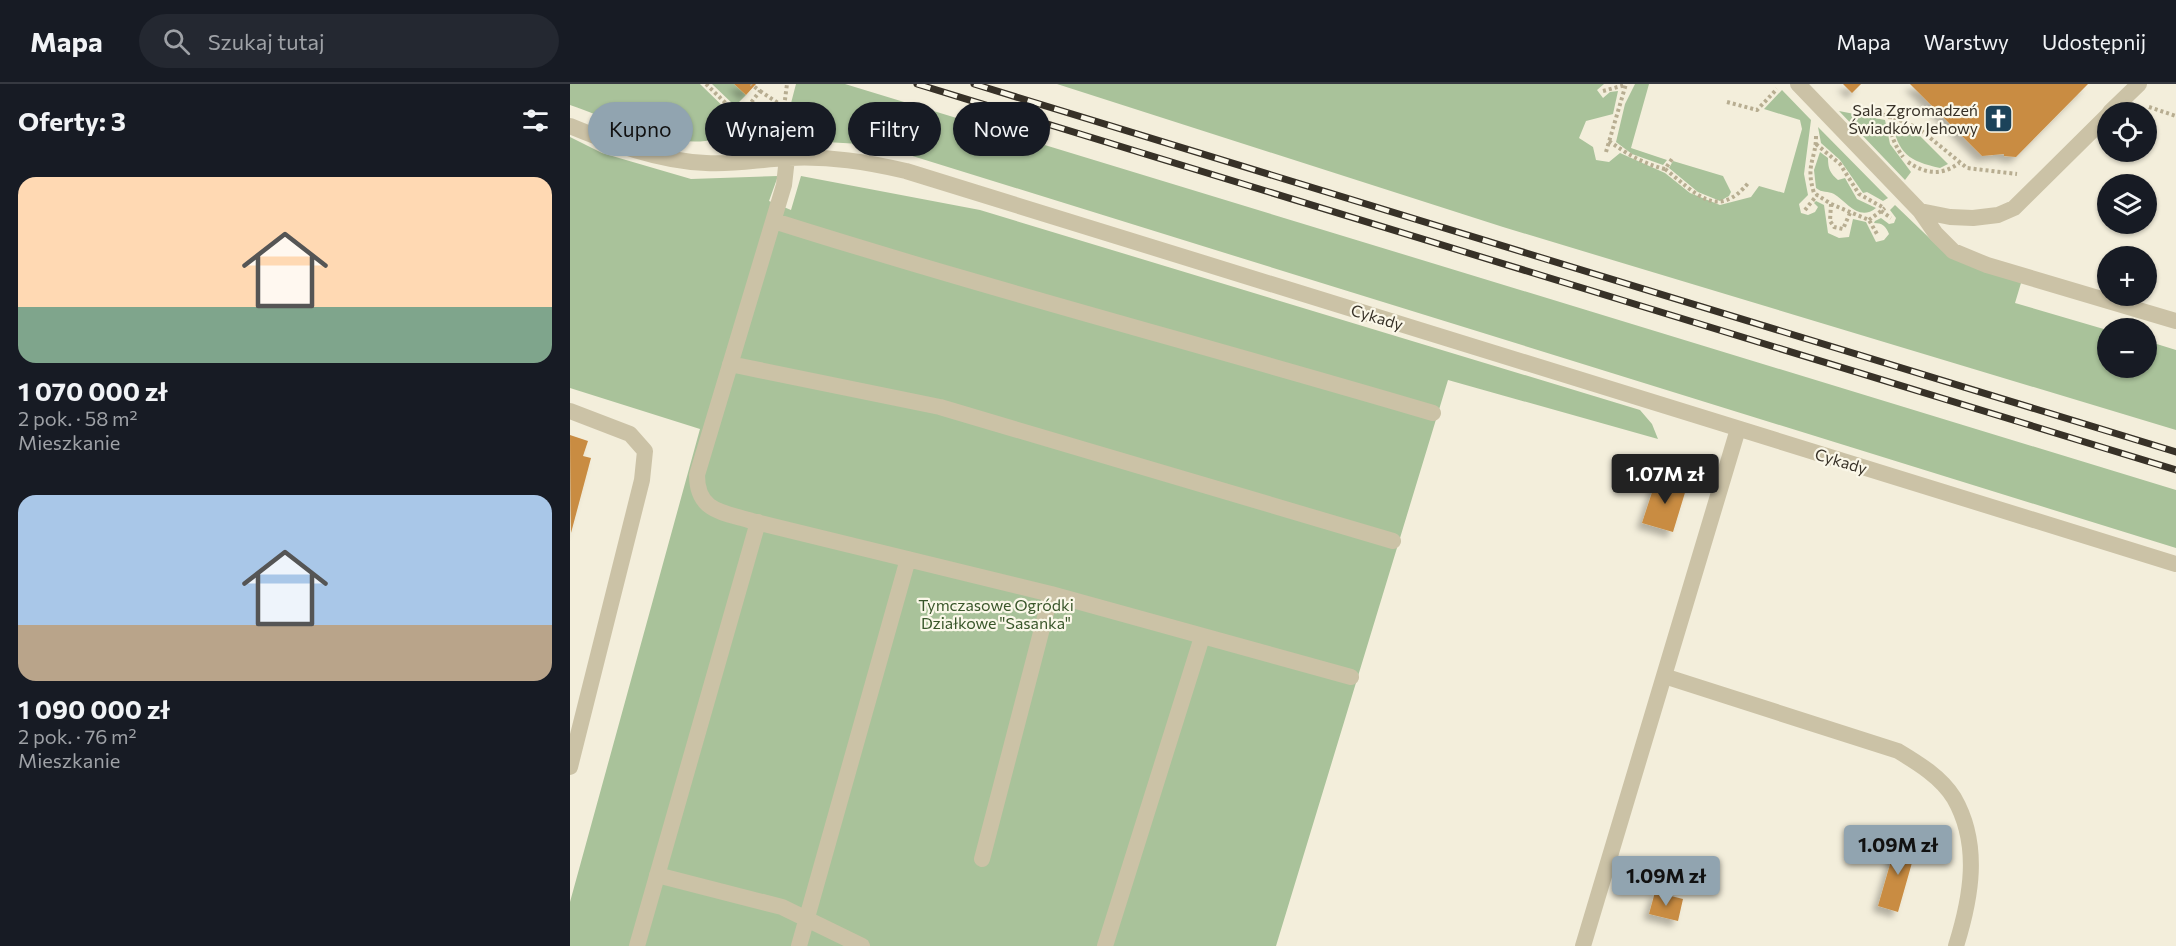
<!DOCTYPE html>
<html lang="pl">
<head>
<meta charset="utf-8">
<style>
	body { margin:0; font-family:Commissioner,sans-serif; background:#242831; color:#f1f3f6; height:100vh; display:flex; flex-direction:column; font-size:22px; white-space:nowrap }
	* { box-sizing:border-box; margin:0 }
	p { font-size:20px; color:#9ea1a6 }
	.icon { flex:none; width:33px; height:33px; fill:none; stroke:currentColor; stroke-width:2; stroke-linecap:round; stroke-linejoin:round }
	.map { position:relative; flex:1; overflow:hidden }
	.side { display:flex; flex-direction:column; background:#171b24; width:570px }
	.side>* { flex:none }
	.top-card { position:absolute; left:18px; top:18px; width:570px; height:54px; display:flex; gap:12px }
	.controls { position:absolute; left:1527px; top:18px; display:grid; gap:12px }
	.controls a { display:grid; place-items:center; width:60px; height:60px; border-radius:50%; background:#171b24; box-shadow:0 2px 4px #0004; font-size:30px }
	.price { position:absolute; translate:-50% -51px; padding:0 14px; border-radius:6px; background:#91a4b0; color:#111; font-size:20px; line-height:39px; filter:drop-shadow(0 2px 3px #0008) }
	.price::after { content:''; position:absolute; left:50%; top:36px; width:18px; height:14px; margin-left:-9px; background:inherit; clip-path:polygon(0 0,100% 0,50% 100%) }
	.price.active { background:#222; color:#fff }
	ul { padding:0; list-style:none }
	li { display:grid; align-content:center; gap:12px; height:318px; padding:0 18px }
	li span { display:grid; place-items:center; height:186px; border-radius:18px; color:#555 }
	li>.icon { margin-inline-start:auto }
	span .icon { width:108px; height:108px; fill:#fffc; stroke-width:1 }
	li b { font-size:26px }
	h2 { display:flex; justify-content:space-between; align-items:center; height:72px; padding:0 18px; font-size:26px }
	.chip { padding:0 21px; border-radius:27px; background:#171b24; box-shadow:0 2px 4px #0004; font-size:21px; line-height:54px }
	.chip.active { background:#91a4b0; color:#111 }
	header { display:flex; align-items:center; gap:36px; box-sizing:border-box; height:84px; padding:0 30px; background:#171b24; border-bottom:2px solid #363941 }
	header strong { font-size:28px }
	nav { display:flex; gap:33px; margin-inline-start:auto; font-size:21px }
	.search { width:420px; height:54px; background:#242831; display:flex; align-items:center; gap:15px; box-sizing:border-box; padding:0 21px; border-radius:33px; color:#9ea1a6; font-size:22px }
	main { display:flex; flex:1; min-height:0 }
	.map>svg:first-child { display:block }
</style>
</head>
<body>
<header>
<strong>Mapa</strong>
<div class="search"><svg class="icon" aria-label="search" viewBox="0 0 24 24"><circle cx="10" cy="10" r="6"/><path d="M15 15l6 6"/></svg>Szukaj tutaj</div>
<nav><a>Mapa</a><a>Warstwy</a><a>Udostępnij</a></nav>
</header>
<main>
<section class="side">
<h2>Oferty: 3<svg class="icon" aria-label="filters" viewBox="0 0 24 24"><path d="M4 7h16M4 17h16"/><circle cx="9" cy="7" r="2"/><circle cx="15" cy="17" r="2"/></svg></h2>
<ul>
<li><span style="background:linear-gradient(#ffd9b3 70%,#7fa58c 0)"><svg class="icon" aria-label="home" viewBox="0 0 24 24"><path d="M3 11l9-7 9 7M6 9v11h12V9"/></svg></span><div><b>1 070 000 zł</b><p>2 pok. · 58 m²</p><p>Mieszkanie</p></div></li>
<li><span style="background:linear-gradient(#a9c7e8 70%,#b9a48a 0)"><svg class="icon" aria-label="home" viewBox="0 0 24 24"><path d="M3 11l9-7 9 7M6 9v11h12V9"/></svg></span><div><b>1 090 000 zł</b><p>2 pok. · 76 m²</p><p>Mieszkanie</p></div></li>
</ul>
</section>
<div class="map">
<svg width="1606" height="862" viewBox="0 0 1606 862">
	<defs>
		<filter id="shadow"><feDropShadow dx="-5.5" dy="5.5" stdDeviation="3" flood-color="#0004"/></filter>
	</defs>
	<rect width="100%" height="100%" fill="#f3eedb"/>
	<path fill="#a9c29a" d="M0 0H130L164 33 145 55C104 67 39 34 0 21Z
		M142 0H164L176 11 165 22Z
		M226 0H275L1606 406V464L307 61 222 56 220 23Z
		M487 0H1034L1027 6 1033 14 1040 8 1048 7 1043 30 1016 37 1009 54 1023 63 1026 76 1039 78 1050 69 1095 89 1120 109 1150 121 1181 113 1189 102 1214 109 1232 45 1230 36 1194 25 1212 6 1241 36 1234 90 1238 111 1229 120 1231 129 1238 131 1245 128 1248 123 1244 119 1246 117 1254 121 1258 149 1269 154 1279 153 1283 135 1296 138 1306 158 1314 156 1319 150C1316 142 1312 139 1304 139L1305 137 1311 134 1319 140 1324 139 1326 134 1320 126 1325 121 1377 171 1451 199 1445 219 1537 246 1538 284H1576L1577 257 1606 266V346L933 143Z
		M1065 0H1079L1061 64 1097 76 1093 81 1062 70 1046 58 1055 20Z
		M195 20 210 24 209 64 152 62 189 21Z
		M1269 27 1315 36 1320 60 1341 88 1335 96Z
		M1322 37 1348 50 1378 80 1370 84C1339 77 1328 70 1322 37Z
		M1248 43 1318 114 1313 117 1297 108 1293 109 1270 76 1251 59Z
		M0 53 32 69 121 95 208 92 199 117 221 126 231 92 410 126 1070 326 1082 340 1088 355 878 296 706 862H0V818L130 345 0 304Z
		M1250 68 1258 74C1258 85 1260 89 1268 96L1275 94 1287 115 1306 124C1289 138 1277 118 1264 110 1258 107 1252 109 1246 104L1244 86Z
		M1103 77 1153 92 1161 108 1159 112 1150 117 1128 108 1099 84Z"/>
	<path fill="#c98c42" filter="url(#shadow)" d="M164 0H186L176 11Z
		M1273 0H1291L1282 9Z
		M1340 0H1518L1446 73 1434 72V70L1412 72Z
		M0 351 18 357 13 372 21 374 1 449Z
		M1087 393 1117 402 1103 448 1072 439Z
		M1327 756 1347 761 1328 828 1308 822Z
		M1085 808 1113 815 1108 837 1079 830Z"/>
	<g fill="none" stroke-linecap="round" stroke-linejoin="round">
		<path stroke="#b7ad91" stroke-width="4" stroke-dasharray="3 3" stroke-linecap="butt" d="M136 0 170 33
			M190 7 214 23
			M1033 7 1055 1
			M1157 18 1187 26 1207 5
			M1579 23 1606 32
			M1283 25 1320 32 1348 44 1397 84 1447 90
			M1320 32C1319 48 1324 60 1333 73
			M216 52 214 23 217 0
			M1246 52C1246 76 1235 80 1244 109L1261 120 1260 137 1264 143 1273 145 1280 129
			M152 56 190 7 181 0
			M1039 57C1057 70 1074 80 1095 85L1102 75
			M1246 60 1270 80 1289 110 1314 124
			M1036 68 1056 0
			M1338 78C1355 90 1372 92 1389 79
			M1095 85C1125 108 1147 138 1179 98
			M1261 120 1299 136 1307 150
			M1235 126 1247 111
			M1311 127 1321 134
			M1299 136 1315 124"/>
		<path stroke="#cbc2a6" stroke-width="16" d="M1228 0 1350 127 1380 133 1403 134 1428 131 1444 124 1538 31
			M1540 28 1569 0
			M0 42C44 60 88 77 136 79 164 81 191 75 219 74 260 72 297 78 336 87L1606 480
			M217 74 214 101 127 391C127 428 153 428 182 437L481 510 781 593
			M1350 127 1366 150 1383 167 1417 181 1606 237
			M204 137C422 206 644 264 863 329
			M160 280 370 323 823 457
			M0 327 60 350 75 367 72 396 0 683
			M1094 592 1328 667C1348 679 1371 693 1384 714 1411 761 1401 814 1386 862
			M412 775 481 510
			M87 791 212 823 292 862
			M67 862 188 438
			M229 862 338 475
			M535 862 632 553
			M1013 862 1168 345"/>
		<defs>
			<path id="rail" d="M347 0 1606 386
				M404 0 1606 368"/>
		</defs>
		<use href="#rail" stroke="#373127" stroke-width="7"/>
		<use href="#rail" stroke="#faf7e8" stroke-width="4.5" stroke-dasharray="14" stroke-linecap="butt"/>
	</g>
	<defs>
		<symbol id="church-square" viewBox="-11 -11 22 22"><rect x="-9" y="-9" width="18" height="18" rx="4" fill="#1c435a" stroke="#faf7e8"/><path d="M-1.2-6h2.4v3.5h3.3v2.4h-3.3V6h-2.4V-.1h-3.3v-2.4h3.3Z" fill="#fff"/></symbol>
	</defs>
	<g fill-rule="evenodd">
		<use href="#church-square" x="1412" y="18" width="33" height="33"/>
	</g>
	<g text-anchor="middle" stroke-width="4.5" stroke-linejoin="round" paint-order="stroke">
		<g font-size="16" fill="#373127" stroke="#faf7e8" text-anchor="end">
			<text x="1408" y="32">Sala Zgromadzeń<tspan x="1408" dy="18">Świadków Jehowy</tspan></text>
		</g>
		<g font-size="16" fill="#373127" stroke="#faf7e8">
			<text transform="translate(807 233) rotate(17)" y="6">Cykady</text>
			<text transform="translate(1271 377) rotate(17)" y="6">Cykady</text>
		</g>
		<g font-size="16" fill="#39562a" stroke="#faf7e8">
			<text x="426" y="527">Tymczasowe Ogródki<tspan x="426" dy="18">Działkowe "Sasanka"</tspan></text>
		</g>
	</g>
</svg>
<div class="controls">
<a><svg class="icon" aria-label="locate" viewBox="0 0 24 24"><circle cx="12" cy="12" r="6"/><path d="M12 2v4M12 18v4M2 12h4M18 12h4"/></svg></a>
<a><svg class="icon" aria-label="layers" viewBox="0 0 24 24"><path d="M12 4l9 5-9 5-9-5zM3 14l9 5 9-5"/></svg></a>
<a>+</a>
<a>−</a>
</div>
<b class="price active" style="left:1095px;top:421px">1.07M zł</b>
<b class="price" style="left:1328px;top:792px">1.09M zł</b>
<b class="price" style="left:1096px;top:823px">1.09M zł</b>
<div class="top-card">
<a class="chip active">Kupno</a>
<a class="chip">Wynajem</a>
<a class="chip">Filtry</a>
<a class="chip">Nowe</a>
</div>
</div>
</main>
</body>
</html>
